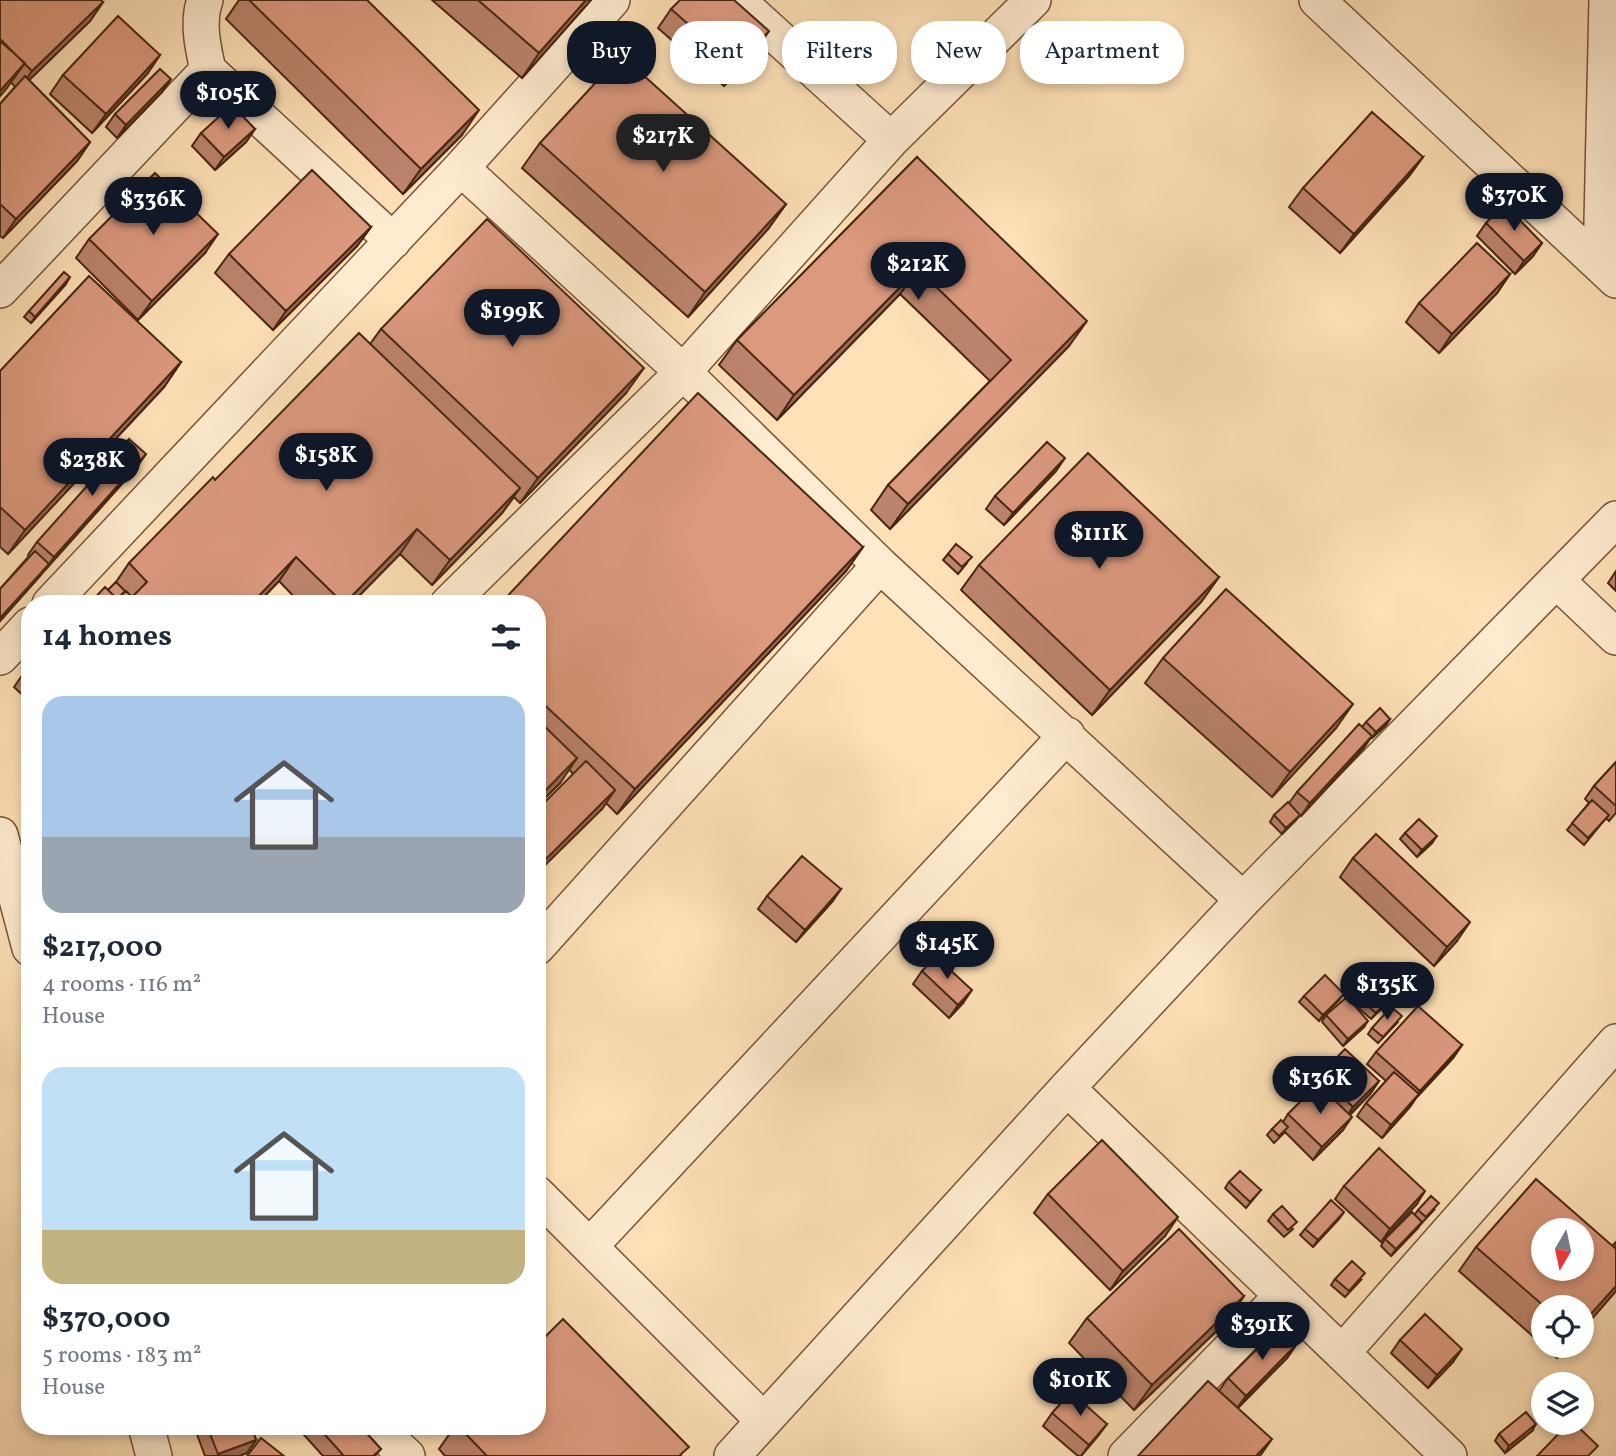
<!DOCTYPE html>
<html lang="en">
<head>
<meta charset="utf-8">
<style>
	body { margin:0; font-family:Vollkorn,serif; background:#f6f6f7; color:#1f2937; height:100vh; display:flex; flex-direction:column; font-size:26px; white-space:nowrap }
	* { box-sizing:border-box; margin:0 }
	p { font-size:23px; color:#747a83 }
	.icon { flex:none; width:38px; height:38px; fill:none; stroke:currentColor; stroke-width:2; stroke-linecap:round; stroke-linejoin:round }
	.map { position:relative; flex:1; overflow:hidden }
	.panel { position:absolute; left:21px; top:595px; width:525px; height:840px; display:flex; flex-direction:column; background:#fff; border-radius:28px; box-shadow:0 4px 10px #0003 }
	.panel>* { flex:none }
	.banner { position:absolute; left:567px; top:21px; width:665px; height:63px; display:flex; gap:14px }
	.needle { width:46px; rotate:189deg }
	.buttons { position:absolute; left:1531px; top:1218px; display:grid; gap:14px }
	.buttons a { display:grid; place-items:center; width:63px; height:63px; border-radius:50%; background:#fff; box-shadow:0 4px 10px #0003; font-size:35px }
	.price { position:absolute; translate:-50% -60px; padding:0 16px; border-radius:24px; background:#111827; color:#fff; font-size:23px; line-height:46px; filter:drop-shadow(0 2px 4px #0008) }
	.price::after { content:''; position:absolute; left:50%; top:42px; width:21px; height:16px; margin-left:-10px; background:inherit; clip-path:polygon(0 0,100% 0,50% 100%) }
	.price.current { background:#222; color:#fff }
	ul { padding:0; list-style:none }
	li { display:grid; align-content:center; gap:14px; height:371px; padding:0 21px }
	li span { display:grid; place-items:center; height:217px; border-radius:21px; color:#555 }
	li>.icon { margin-inline-start:auto }
	span .icon { width:126px; height:126px; fill:#fffc; stroke-width:1 }
	li b { font-size:30px }
	h2 { display:flex; justify-content:space-between; align-items:center; height:84px; padding:0 21px; font-size:30px }
	.chip { padding:0 24px; border-radius:28px; background:#fff; box-shadow:0 4px 10px #0003; font-size:24px; line-height:63px }
	.chip.current { background:#111827; color:#fff }
	.map>svg:first-child { display:block }
</style>
</head>
<body>
<div class="map">
<svg width="1616" height="1456" viewBox="0 0 1616 1456">
	<rect width="100%" height="100%" fill="#ffe1b7"/>
	<filter id="stains"><feTurbulence type="fractalNoise" baseFrequency=".00286" numOctaves="4"/><feColorMatrix values="0 0 0 0 .2 0 0 0 0 .09 0 0 0 0 .02 0 0 0 .5 -.17"/></filter>
	<radialGradient id="worn" r=".72"><stop offset=".6" stop-color="#630" stop-opacity="0"/><stop offset="1" stop-color="#630" stop-opacity=".3"/></radialGradient>
	<g fill="none" stroke-linecap="round" stroke-linejoin="round">
		<defs>
			<path id="minor" d="M205 0C197 22 203 48 208 70L393 241
				M737 0 891 140
				M1317 0 1616 280
				M461 168 683 372 880 565 1243 900
				M1601 266 1607 0
				M0 290 208 70
				M1556 580 1616 637
				M50 604 461 168 612 0
				M448 604 683 372 891 140 1033 0
				M0 657 30 625
				M0 835 30 948
				M537 947 880 565
				M1067 1088 1449 1456
				M537 1194 764 1421
				M590 1246 1067 735
				M1342 1353 1616 1042
				M146 1426 154 1456
				M374 1426 407 1456
				M732 1456 1067 1088 1243 900 1616 519
				M1126 1456 1282 1296"/>
		</defs>
		<use href="#minor" stroke="#76553b" stroke-width="38"/>
		<use href="#minor" stroke="#ffecd0" stroke-width="35"/>
	</g>
	<path fill="#bc846c" stroke="#482612" stroke-width="2" d="M0 0 103 2 90 21 29 80 90 142 77 161 3 238 0 236V104L15 87 11 82 0 96Z
		M239 0H367L462 135 403 194 226 19Z
		M432 0H591L522 78Z
		M671 9 756 50 724 86 658 28Z
		M160 55 147 74 92 133 50 94 63 75Z
		M171 79 162 92 117 138 106 127 115 114Z
		M255 129 246 142 215 170 192 146 201 133Z
		M540 143 786 204 768 229 688 317 522 168Z
		M917 157 1069 346 890 529 871 510 888 485 990 381 900 294 777 420 719 365 737 340Z
		M1423 157 1409 176 1340 253 1289 207 1303 188Z
		M1486 223 1542 243 1533 256 1515 274 1477 236Z
		M371 227 357 246 273 330 215 273 229 254Z
		M89 239 205 253 138 320 76 258Z
		M1510 274 1497 293 1439 353 1406 322 1419 303Z
		M66 284 31 323 24 317 29 311Z
		M381 329 626 393 520 503 514 497 502 513 432 585 400 554 351 604H301L279 581 257 604H89L108 590 116 582 129 563 215 480 370 344Z
		M181 362 164 387 8 554 0 547V371Z
		M137 467 45 570 0 621V589L29 556 28 555 37 542Z
		M1056 471 1004 525 986 509 995 496Z
		M863 547 846 571 617 814 606 803 602 809 569 769 560 783 537 806V604Z
		M948 554 967 563 958 574 943 560Z
		M979 565 1219 577 1201 602 1092 715 961 590Z
		M1616 571V591L1608 583Z
		M1163 658 1336 728 1272 797 1145 683Z
		M30 664V702L14 687Z
		M1390 719 1386 725 1372 738 1371 737 1363 749 1301 816 1300 815 1295 821 1282 834 1270 822 1274 815 1289 803 1297 792 1362 727 1366 722Z
		M1616 762V813L1609 821 1606 818 1584 845 1567 830 1589 803 1585 799 1594 786Z
		M1405 833 1432 843 1417 857 1400 839Z
		M1353 858 1457 941 1434 966 1340 877Z
		M841 889 832 902 796 942 758 909 767 896Z
		M922 971 963 1003 949 1018 913 984Z
		M1344 994 1339 1000 1319 1021 1299 1002 1304 996Z
		M1393 995 1388 1002 1371 1019 1353 1003 1358 997Z
		M1326 1015 1364 1027 1343 1046 1322 1022Z
		M1397 1023 1378 1043 1368 1034 1372 1028Z
		M1462 1045 1453 1058 1416 1098 1410 1107 1382 1138 1357 1116 1366 1103 1386 1081 1367 1064 1376 1052Z
		M1320 1075 1379 1081 1370 1094 1350 1115 1343 1130 1313 1160 1285 1132 1274 1143 1267 1135 1272 1129 1283 1122 1288 1114 1313 1089 1311 1088Z
		M1229 1182 1261 1190 1246 1208 1225 1188Z
		M1344 1186 1417 1204 1381 1242 1335 1199Z
		M1048 1194 1165 1236 1110 1290 1034 1213Z
		M1418 1210H1434L1391 1256 1381 1246 1385 1239 1415 1214Z
		M1344 1212 1313 1247 1300 1235 1305 1229Z
		M1273 1214 1293 1229 1284 1237 1268 1221Z
		M1616 1242V1291L1582 1330V1307H1544V1346L1459 1271 1476 1247 1612 1246Z
		M1335 1279 1361 1280 1345 1297 1331 1285Z
		M1244 1296 1227 1321 1134 1410 1069 1343 1087 1318Z
		M1400 1340 1453 1362 1428 1388 1391 1353Z
		M1296 1345 1287 1358 1238 1408 1219 1391 1228 1378Z
		M1544 1346H1568L1557 1358Z
		M1052 1413 1107 1424 1098 1436 1081 1456H1078L1043 1426Z
		M196 1426H251L256 1440 247 1453 239 1456H205L195 1429Z
		M311 1426H360L381 1449 375 1456H323L304 1435Z
		M455 1426H537L682 1456H445L439 1449Z
		M1532 1431 1505 1453 1495 1441 1499 1434Z"/>
	<path fill="#996b58" stroke="#482612" stroke-width="2" d="M586 0H591L522 78 539 53Z
		M103 2 90 21 19 90 32 71Z
		M769 31 756 50 724 86 737 67Z
		M160 55 147 74 92 133 106 114Z
		M25 63 7 88 0 96V91Z
		M171 79 162 92 117 138 126 125Z
		M479 110 462 135 403 194 421 169Z
		M255 129 246 142 215 170 224 157Z
		M90 142 77 161 3 238 16 219Z
		M1423 157 1409 176 1340 253 1354 234Z
		M786 204 768 229 688 317 705 292Z
		M371 227 357 246 273 330 286 311Z
		M218 234 205 253 138 320 152 301Z
		M1542 243 1533 256 1515 274 1524 261Z
		M918 269 900 294 777 420 794 395Z
		M1510 274 1497 293 1439 353 1452 334Z
		M70 277 66 284 31 323 35 317Z
		M1087 321 1069 346 890 529 908 504Z
		M181 362 164 387 8 554 25 530Z
		M644 368 626 393 520 503 538 478Z
		M146 454 137 467 45 570 54 557Z
		M1065 458 1056 471 1004 525 1013 513Z
		M520 488 502 513 432 585 450 560Z
		M417 529 400 554 351 604H344Z
		M863 547 846 571 617 814 635 789Z
		M296 557 279 581 257 604H251Z
		M49 564 40 576 0 621V618Z
		M1219 577 1201 602 1092 715 1110 690Z
		M1353 704 1336 728 1272 797 1290 772Z
		M1390 719 1386 725 1372 738 1376 732Z
		M1372 736 1363 749 1301 816 1310 803Z
		M577 758 560 783 537 806V799Z
		M615 790 602 809 537 873V868Z
		M1300 815 1295 821 1282 834 1286 828Z
		M1437 836 1432 843 1417 857 1422 850Z
		M841 889 832 902 796 942 805 930Z
		M1470 922 1457 941 1434 966 1447 947Z
		M972 990 963 1003 949 1018 958 1005Z
		M1344 994 1339 1000 1319 1021 1323 1015Z
		M1393 995 1388 1002 1371 1019 1376 1013Z
		M1368 1021 1364 1027 1343 1046 1348 1039Z
		M1462 1045 1453 1058 1416 1098 1410 1107 1382 1138 1391 1125 1412 1101 1420 1091Z
		M1379 1081 1370 1094 1344 1120 1353 1107Z
		M1352 1117 1343 1130 1313 1160 1322 1147Z
		M1425 1191 1417 1204 1381 1242 1390 1229Z
		M1344 1212 1339 1219 1313 1247 1318 1240Z
		M1178 1217 1165 1236 1110 1290 1123 1271Z
		M1422 1222 1418 1228 1391 1256 1396 1249Z
		M1616 1286V1291L1582 1330V1324Z
		M1244 1296 1227 1321 1134 1410 1152 1385Z
		M1296 1345 1287 1358 1237 1408 1246 1396Z
		M1462 1349 1453 1362 1428 1388 1437 1375Z
		M1107 1424 1098 1436 1081 1456 1089 1445Z
		M1536 1424 1532 1431 1505 1453 1509 1446Z
		M1272 1439 1260 1456H1256Z
		M256 1440 247 1453 239 1456H217L218 1454Z"/>
	<path fill="#db997e" stroke="#482612" stroke-width="2" fill-rule="evenodd" d="M0 0H101L103 2 32 71 0 39Z
		M249 0H367L479 110 421 169Z
		M478 0H586L539 53Z
		M680 0H734L769 31 737 67 671 9Z
		M118 16 160 55 106 114 63 75Z
		M0 41 25 63 0 91Z
		M621 55 786 204 705 292 540 143Z
		M160 69 171 79 126 125 115 114Z
		M25 76 90 142 16 219 0 204V104Z
		M232 105 255 129 224 157 201 133Z
		M1372 112 1423 157 1354 234 1303 188Z
		M917 157 1087 321 908 504 888 485 1011 360 918 269 794 395 737 340Z
		M312 170 371 227 286 311 229 254Z
		M155 173 218 234 152 301 89 239Z
		M1504 204 1542 243 1524 261 1486 223Z
		M487 219 644 368 538 478 381 329Z
		M1477 243 1510 274 1452 334 1419 303Z
		M64 272 70 277 35 317 29 311Z
		M89 276 181 362 25 530 0 507V371Z
		M359 333 520 488 450 560 417 529 344 604 296 557 251 604H89L105 587 117 599 126 591 132 597 147 582 129 563 213 477 215 480Z
		M698 393 863 547 635 789 537 698V604H500Z
		M129 439 146 454 54 557 37 542Z
		M1047 442 1065 458 1013 513 995 496Z
		M1088 453 1219 577 1110 690 979 565Z
		M956 544 972 557 962 567 948 554Z
		M35 551 49 564 0 618V589Z
		M116 582 125 591 117 599 108 590Z
		M1226 589 1353 704 1290 772 1163 658Z
		M1380 708 1390 719 1376 732 1366 722Z
		M537 719 577 758 537 799Z
		M1359 724 1372 736 1310 803 1297 792Z
		M586 761 615 790 537 868V810Z
		M1616 762V806L1594 786Z
		M1592 800 1609 815 1588 838 1572 823Z
		M1288 802 1300 815 1286 828 1274 815Z
		M1419 819 1437 836 1422 850 1405 833Z
		M1376 834 1470 922 1447 947 1353 858Z
		M802 856 841 889 805 930 767 896Z
		M936 957 972 990 958 1005 922 971Z
		M1325 975 1344 994 1323 1015 1304 996Z
		M1374 978 1393 995 1376 1013 1358 997Z
		M1347 997 1368 1021 1348 1039 1326 1015Z
		M1418 1006 1462 1045 1420 1091 1376 1052Z
		M1391 1007 1402 1016 1383 1037 1372 1028Z
		M1345 1049 1379 1081 1353 1107 1320 1075Z
		M1394 1072 1419 1094 1391 1125 1366 1103Z
		M1318 1084 1352 1117 1322 1147 1288 1114Z
		M1281 1120 1288 1127 1279 1136 1272 1129Z
		M1102 1140 1178 1217 1123 1271 1048 1194Z
		M1379 1148 1425 1191 1390 1229 1344 1186Z
		M1240 1171 1261 1190 1250 1202 1229 1182Z
		M1536 1179 1616 1249V1286L1582 1324V1307H1545L1476 1247ZM1544 1230H1582V1269H1544Z
		M1431 1196 1439 1203 1426 1217 1418 1210Z
		M1331 1200 1344 1212 1318 1240 1305 1229Z
		M1282 1206 1297 1222 1288 1230 1273 1214Z
		M1412 1212 1422 1222 1396 1249 1385 1239Z
		M1179 1229 1244 1296 1152 1385 1087 1318Z
		M1352 1261 1365 1273 1349 1291 1335 1279Z
		M1425 1314 1462 1349 1437 1375 1400 1340Z
		M563 1319 689 1447 679 1456H487L458 1426H537V1345Z
		M1278 1328 1296 1345 1246 1396 1228 1378Z
		M1208 1381 1272 1439 1256 1456H1138Z
		M1071 1392 1107 1424 1089 1445 1052 1413Z
		M1526 1412 1536 1424 1509 1446 1499 1434Z
		M1569 1423H1574L1598 1446 1588 1456H1537Z
		M207 1426H251L256 1440 218 1454Z
		M317 1426H360L381 1449 373 1456H344Z
		M261 1438 284 1456H247Z"/>
	<rect width="100%" height="100%" filter="url(#stains)"/>
	<rect width="100%" height="100%" fill="url(#worn)"/>
</svg>
<div class="buttons">
<a><svg class="needle" viewBox="-14 -14 28 28"><path d="M0-13l5 13h-10z" fill="#e53935"/><path d="M0 13l5-13h-10z" fill="#747a83"/></svg></a>
<a><svg class="icon" aria-label="locate" viewBox="0 0 24 24"><circle cx="12" cy="12" r="6"/><path d="M12 2v4M12 18v4M2 12h4M18 12h4"/></svg></a>
<a><svg class="icon" aria-label="layers" viewBox="0 0 24 24"><path d="M12 4l9 5-9 5-9-5zM3 14l9 5 9-5"/></svg></a>
</div>
<b class="price" style="left:228px;top:131px">$105K</b>
<b class="price current" style="left:663px;top:174px">$217K</b>
<b class="price" style="left:1514px;top:233px">$370K</b>
<b class="price" style="left:153px;top:237px">$336K</b>
<b class="price" style="left:918px;top:302px">$212K</b>
<b class="price" style="left:512px;top:349px">$199K</b>
<b class="price" style="left:326px;top:493px">$158K</b>
<b class="price" style="left:92px;top:498px">$238K</b>
<b class="price" style="left:1099px;top:571px">$111K</b>
<b class="price" style="left:947px;top:981px">$145K</b>
<b class="price" style="left:1387px;top:1022px">$135K</b>
<b class="price" style="left:1320px;top:1116px">$136K</b>
<b class="price" style="left:1262px;top:1362px">$391K</b>
<b class="price" style="left:1080px;top:1418px">$101K</b>
<div class="banner">
<a class="chip current">Buy</a>
<a class="chip">Rent</a>
<a class="chip">Filters</a>
<a class="chip">New</a>
<a class="chip">Apartment</a>
</div>
<section class="panel">
<h2>14 homes<svg class="icon" aria-label="filters" viewBox="0 0 24 24"><path d="M4 7h16M4 17h16"/><circle cx="9" cy="7" r="2"/><circle cx="15" cy="17" r="2"/></svg></h2>
<ul>
<li><span style="background:linear-gradient(#a9c7e8 65%,#9aa5b1 0)"><svg class="icon" aria-label="home" viewBox="0 0 24 24"><path d="M3 11l9-7 9 7M6 9v11h12V9"/></svg></span><div><b>$217,000</b><p>4 rooms · 116 m²</p><p>House</p></div></li>
<li><span style="background:linear-gradient(#bfe0f5 75%,#c2b280 0)"><svg class="icon" aria-label="home" viewBox="0 0 24 24"><path d="M3 11l9-7 9 7M6 9v11h12V9"/></svg></span><div><b>$370,000</b><p>5 rooms · 183 m²</p><p>House</p></div></li>
</ul>
</section>
</div>
</body>
</html>
